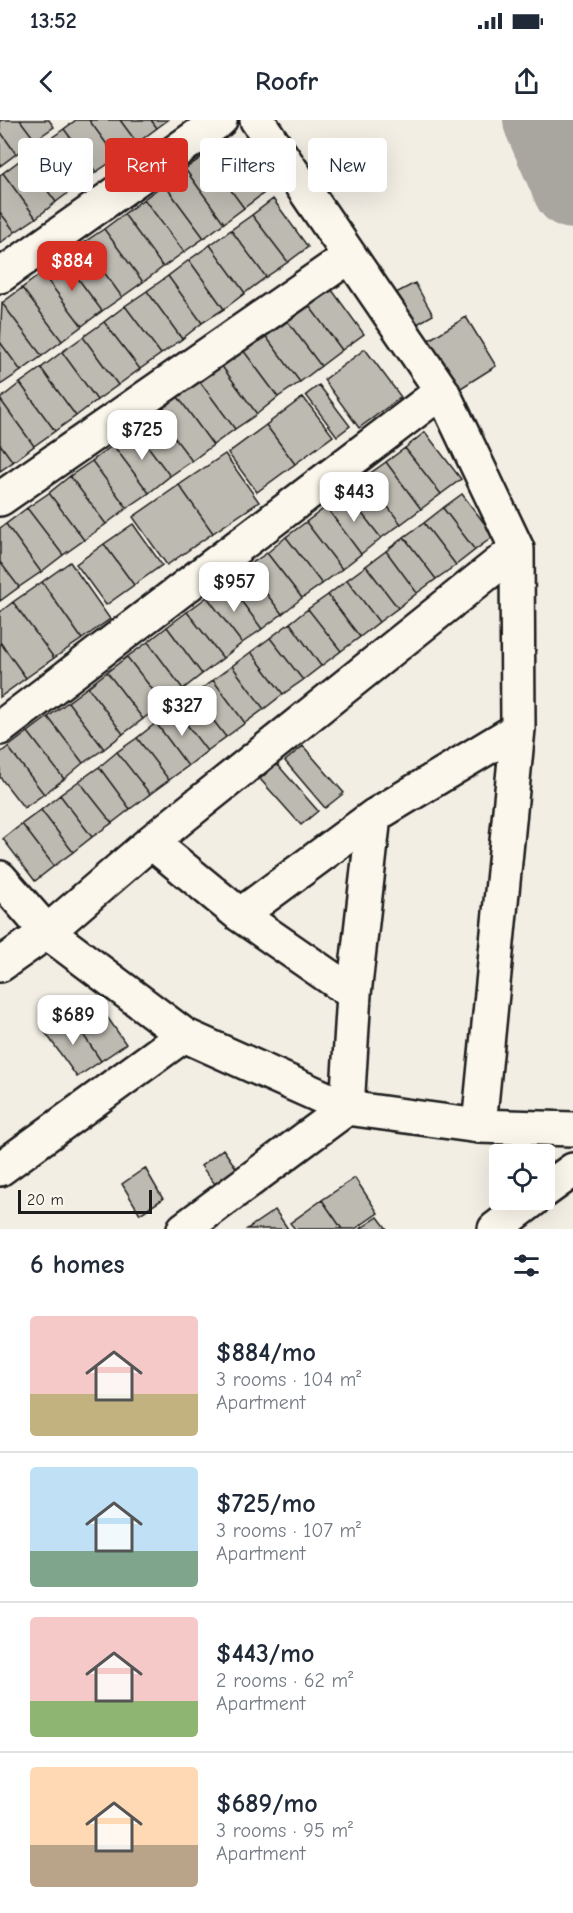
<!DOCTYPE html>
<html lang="en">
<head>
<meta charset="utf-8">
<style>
	body { margin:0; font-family:"Comic Neue",sans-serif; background:#f2f2f3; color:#1f2937; height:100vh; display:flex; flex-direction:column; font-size:22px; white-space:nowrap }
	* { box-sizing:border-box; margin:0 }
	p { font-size:20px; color:#747a83 }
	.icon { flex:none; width:33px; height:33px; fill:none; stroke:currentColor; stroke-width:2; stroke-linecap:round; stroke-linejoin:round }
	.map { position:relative; height:1109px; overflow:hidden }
	.side { display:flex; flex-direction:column; background:#fff; flex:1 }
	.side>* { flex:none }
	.guide { position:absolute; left:18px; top:18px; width:537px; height:54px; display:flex; gap:12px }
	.controls { position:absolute; left:489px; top:1024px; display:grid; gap:12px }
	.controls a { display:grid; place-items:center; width:66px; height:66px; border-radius:6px; background:#fff; box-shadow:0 6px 24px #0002; font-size:30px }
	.scale { position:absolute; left:18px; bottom:15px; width:134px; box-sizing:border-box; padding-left:6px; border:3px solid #1c1c1c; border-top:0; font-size:16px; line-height:21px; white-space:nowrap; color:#1c1c1c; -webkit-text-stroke:4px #fbf7ec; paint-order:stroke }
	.price { position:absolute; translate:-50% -51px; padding:0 14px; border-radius:12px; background:#fff; color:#222; font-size:20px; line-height:39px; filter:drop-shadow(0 2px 3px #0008) }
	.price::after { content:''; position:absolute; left:50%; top:36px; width:18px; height:14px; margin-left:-9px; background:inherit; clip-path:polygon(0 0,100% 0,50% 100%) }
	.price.selected { background:#d93025; color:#fff }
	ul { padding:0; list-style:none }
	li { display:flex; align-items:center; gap:18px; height:150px; padding:0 30px }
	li+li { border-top:2px solid #e0e1e3 }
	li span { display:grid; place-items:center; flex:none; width:168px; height:120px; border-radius:6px; color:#555 }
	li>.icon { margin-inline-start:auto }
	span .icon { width:72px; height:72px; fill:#fffc; stroke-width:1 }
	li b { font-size:26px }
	h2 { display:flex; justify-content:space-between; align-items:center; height:72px; padding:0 30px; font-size:26px }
	.pill { padding:0 21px; border-radius:6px; background:#fff; box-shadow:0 6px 24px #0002; font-size:21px; line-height:54px }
	.pill.selected { background:#d93025; color:#fff }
	.status { display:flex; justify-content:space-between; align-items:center; height:42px; padding:0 30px; background:#fff; direction:ltr }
	.status svg { height:16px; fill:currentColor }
	header { display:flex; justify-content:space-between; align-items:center; height:78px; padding:0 30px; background:#fff; font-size:27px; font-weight:700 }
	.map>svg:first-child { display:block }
</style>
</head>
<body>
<div class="status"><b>13:52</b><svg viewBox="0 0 49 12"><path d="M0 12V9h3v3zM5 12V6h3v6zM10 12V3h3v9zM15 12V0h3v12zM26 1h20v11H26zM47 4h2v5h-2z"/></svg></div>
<header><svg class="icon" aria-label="back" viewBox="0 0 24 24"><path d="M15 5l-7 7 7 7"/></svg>Roofr<svg class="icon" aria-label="share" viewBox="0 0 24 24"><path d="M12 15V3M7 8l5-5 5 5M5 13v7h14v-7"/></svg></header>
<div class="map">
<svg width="573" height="1109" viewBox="0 0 573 1109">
	<rect width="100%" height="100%" fill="#f2eee4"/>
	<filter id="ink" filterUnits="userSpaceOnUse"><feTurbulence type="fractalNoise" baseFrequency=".0167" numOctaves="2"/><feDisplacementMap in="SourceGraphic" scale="12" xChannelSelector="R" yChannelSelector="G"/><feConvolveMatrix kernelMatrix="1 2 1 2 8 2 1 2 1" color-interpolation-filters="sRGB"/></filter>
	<g filter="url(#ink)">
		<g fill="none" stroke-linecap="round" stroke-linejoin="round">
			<path stroke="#a9a6a0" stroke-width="80" d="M543 0 573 69"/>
		</g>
		<path fill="#bdbab1" stroke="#1c1c1c" stroke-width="1.5" d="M0 0H20L35 20 16 34 0 11Z
			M20 0H49L54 7 35 20Z
			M76 0H89L117 38 96 52 64 9Z
			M89 0H120L137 23 117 38Z
			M120 0H151L157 8 137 23Z
			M151 0H168L157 8Z
			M64 9 96 52 76 67 43 24Z
			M0 11 16 34 0 46Z
			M226 20 264 73 244 88 205 35Z
			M43 24 76 67 56 82 23 38Z
			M205 35 244 88 224 103 185 49Z
			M23 38 56 82 36 98 3 53Z
			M185 49 224 103 204 118 164 64Z
			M3 53 36 98 15 112 0 92V55Z
			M164 64 204 118 184 132 144 79Z
			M144 79 184 132 163 147 124 94Z
			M273 79 308 127 288 142 252 95Z
			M0 92 15 112 0 123Z
			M124 94 163 147 143 162 104 109Z
			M252 95 288 142 266 157 231 110Z
			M104 109 143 162 122 177 83 123Z
			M231 110 266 157 245 173 210 125Z
			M83 123 122 177 102 191 63 138Z
			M210 125 245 173 224 189 189 140Z
			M63 138 102 191 82 206 42 153Z
			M189 140 224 189 202 203 168 156Z
			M42 153 82 206 62 221 22 168Z
			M168 156 202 203 182 219 147 171Z
			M415 163 433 195 412 207 394 174Z
			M329 166 364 214 342 230 307 183Z
			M22 168 62 221 42 236 2 183Z
			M147 171 182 219 161 234 125 186Z
			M2 183 42 236 21 251 0 222Z
			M307 183 342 230 321 246 285 198Z
			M125 186 161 234 140 249 104 202Z
			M466 197 496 246 453 273 422 224Z
			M285 198 321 246 300 262 264 214Z
			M104 202 140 249 118 265 83 217Z
			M264 214 300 262 278 277 243 230Z
			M83 217 118 265 97 280 62 232Z
			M0 222 21 251 0 265Z
			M365 229 401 277 359 308 324 260Z
			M243 230 278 277 257 294 221 245Z
			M62 232 97 280 76 296 41 248Z
			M221 245 257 294 235 309 200 262Z
			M41 248 76 296 55 311 20 263Z
			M200 262 235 309 213 325 178 277Z
			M20 263 55 311 34 326 0 279Z
			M319 265 350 306 337 316 306 275Z
			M178 277 213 325 192 341 156 293Z
			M303 277 333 316 295 344 266 305Z
			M0 279 34 326 13 342 0 324Z
			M156 293 192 341 170 356 135 309Z
			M266 305 295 344 257 372 228 333Z
			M135 309 170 356 149 373 113 325Z
			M425 312 461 359 441 374 405 328Z
			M0 324 13 342 0 351Z
			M113 325 149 373 127 388 92 341Z
			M405 328 441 374 421 389 386 342Z
			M225 334 259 382 213 413 179 365Z
			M92 341 127 388 106 404 70 356Z
			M386 342 421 389 401 404 365 357Z
			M70 356 106 404 84 420 49 373Z
			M365 357 401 404 381 418 346 373Z
			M179 365 213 413 167 445 133 397Z
			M49 373 84 420 63 435 27 388Z
			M346 373 381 418 361 434 326 387Z
			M462 374 494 416 475 430 443 388Z
			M326 387 361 434 342 449 306 402Z
			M27 388 63 435 41 452 6 404Z
			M443 388 475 430 456 445 424 403Z
			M306 402 342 449 322 464 286 417Z
			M424 403 456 445 436 459 404 417Z
			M6 404 41 452 19 467 0 442V408Z
			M133 404 162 445 134 465 104 424Z
			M286 417 322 464 302 478 267 433Z
			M404 417 436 459 417 473 386 431Z
			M104 424 134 465 106 485 76 444Z
			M386 431 417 473 398 488 366 446Z
			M267 433 302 478 282 494 246 447Z
			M0 442 19 467 0 481Z
			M70 442 110 499 82 519 42 462Z
			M366 446 398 488 379 502 347 460Z
			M246 447 282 494 262 509 227 462Z
			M347 460 379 502 360 517 328 475Z
			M42 462 82 519 54 538 13 482Z
			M227 462 262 509 242 523 207 477Z
			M328 475 360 517 341 531 308 489Z
			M207 477 242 523 223 538 187 492Z
			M13 482 54 538 26 558 0 522V492Z
			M308 489 341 531 321 546 290 503Z
			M187 492 223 538 202 554 167 507Z
			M290 503 321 546 303 560 270 518Z
			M167 507 202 554 183 569 148 522Z
			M270 518 303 560 283 574 251 532Z
			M0 522 26 558 0 577Z
			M148 522 183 569 163 583 127 537Z
			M251 532 283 574 264 589 232 546Z
			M127 537 163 583 143 599 107 552Z
			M232 546 264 589 245 603 213 560Z
			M107 552 143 599 123 614 88 567Z
			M213 560 245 603 226 617 194 575Z
			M88 567 123 614 104 629 68 582Z
			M194 575 226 617 207 631 175 589Z
			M68 582 104 629 83 643 48 597Z
			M175 589 207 631 188 646 156 603Z
			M48 597 83 643 64 659 28 612Z
			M156 603 188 646 169 660 137 618Z
			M28 612 64 659 44 674 8 627Z
			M137 618 169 660 150 674 117 632Z
			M303 626 344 673 325 688 285 641Z
			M8 627 44 674 24 688 0 657V633Z
			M117 632 150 674 130 689 99 647Z
			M277 644 318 691 301 705 260 659Z
			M99 647 130 689 112 703 79 661Z
			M79 661 112 703 92 717 60 675Z
			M60 675 92 717 73 732 41 690Z
			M41 690 73 732 54 746 22 704Z
			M22 704 54 746 35 761 3 719Z
			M94 878 126 924 101 941 70 895Z
			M70 895 101 941 77 957 45 912Z
			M223 1029 241 1055 222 1073 201 1046Z
			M145 1048 163 1079 140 1094 122 1064Z
			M355 1058 378 1093 355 1109H342L322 1080Z
			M322 1080 342 1109H295L290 1103Z
			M275 1090 288 1109H247Z
			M378 1097 387 1109H360Z"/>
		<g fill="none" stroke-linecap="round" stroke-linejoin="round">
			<defs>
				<path id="minor" d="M257 0 442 271 517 429 518 609 479 1006
					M0 156 220 0
					M0 379 350 136
					M0 608 442 271
					M151 722 240 795 354 874
					M0 758 47 812 184 915 347 988 479 1006 573 1009
					M240 795 374 696
					M0 845 47 812 151 722 517 429
					M0 1049 184 915
					M544 1071 573 1050
					M184 1109 347 988 354 874 374 696 518 609
					M495 1109 533 1080"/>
			</defs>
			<use href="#minor" stroke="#1c1c1c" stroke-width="38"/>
			<use href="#minor" stroke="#fbf7ec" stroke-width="33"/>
		</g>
	</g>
</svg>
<div class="controls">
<a><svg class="icon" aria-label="locate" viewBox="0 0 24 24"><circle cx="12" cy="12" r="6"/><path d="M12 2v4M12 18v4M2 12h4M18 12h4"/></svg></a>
</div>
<div class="scale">20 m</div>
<b class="price selected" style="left:72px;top:172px">$884</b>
<b class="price" style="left:142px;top:341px">$725</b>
<b class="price" style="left:354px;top:403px">$443</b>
<b class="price" style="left:234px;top:493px">$957</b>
<b class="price" style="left:182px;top:617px">$327</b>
<b class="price" style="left:73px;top:926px">$689</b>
<div class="guide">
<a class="pill">Buy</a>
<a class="pill selected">Rent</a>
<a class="pill">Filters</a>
<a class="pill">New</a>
</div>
</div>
<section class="side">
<h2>6 homes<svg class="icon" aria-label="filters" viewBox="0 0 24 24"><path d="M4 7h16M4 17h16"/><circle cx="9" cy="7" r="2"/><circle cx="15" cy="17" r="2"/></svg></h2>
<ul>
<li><span style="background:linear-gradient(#f6c9c9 65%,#c2b280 0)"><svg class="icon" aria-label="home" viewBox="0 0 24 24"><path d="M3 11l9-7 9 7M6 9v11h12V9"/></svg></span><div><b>$884/mo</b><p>3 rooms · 104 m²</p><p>Apartment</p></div></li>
<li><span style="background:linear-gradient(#bfe0f5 70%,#7fa58c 0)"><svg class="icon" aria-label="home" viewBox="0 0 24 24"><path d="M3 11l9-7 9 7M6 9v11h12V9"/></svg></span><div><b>$725/mo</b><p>3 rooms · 107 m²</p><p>Apartment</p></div></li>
<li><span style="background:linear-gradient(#f6c9c9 70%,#8fb573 0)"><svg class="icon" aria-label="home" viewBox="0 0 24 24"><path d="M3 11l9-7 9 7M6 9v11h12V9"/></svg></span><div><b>$443/mo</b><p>2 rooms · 62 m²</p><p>Apartment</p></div></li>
<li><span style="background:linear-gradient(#ffd9b3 65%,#b9a48a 0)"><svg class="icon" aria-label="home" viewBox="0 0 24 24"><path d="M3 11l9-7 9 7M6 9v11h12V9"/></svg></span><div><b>$689/mo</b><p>3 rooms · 95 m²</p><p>Apartment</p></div></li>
</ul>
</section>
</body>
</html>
